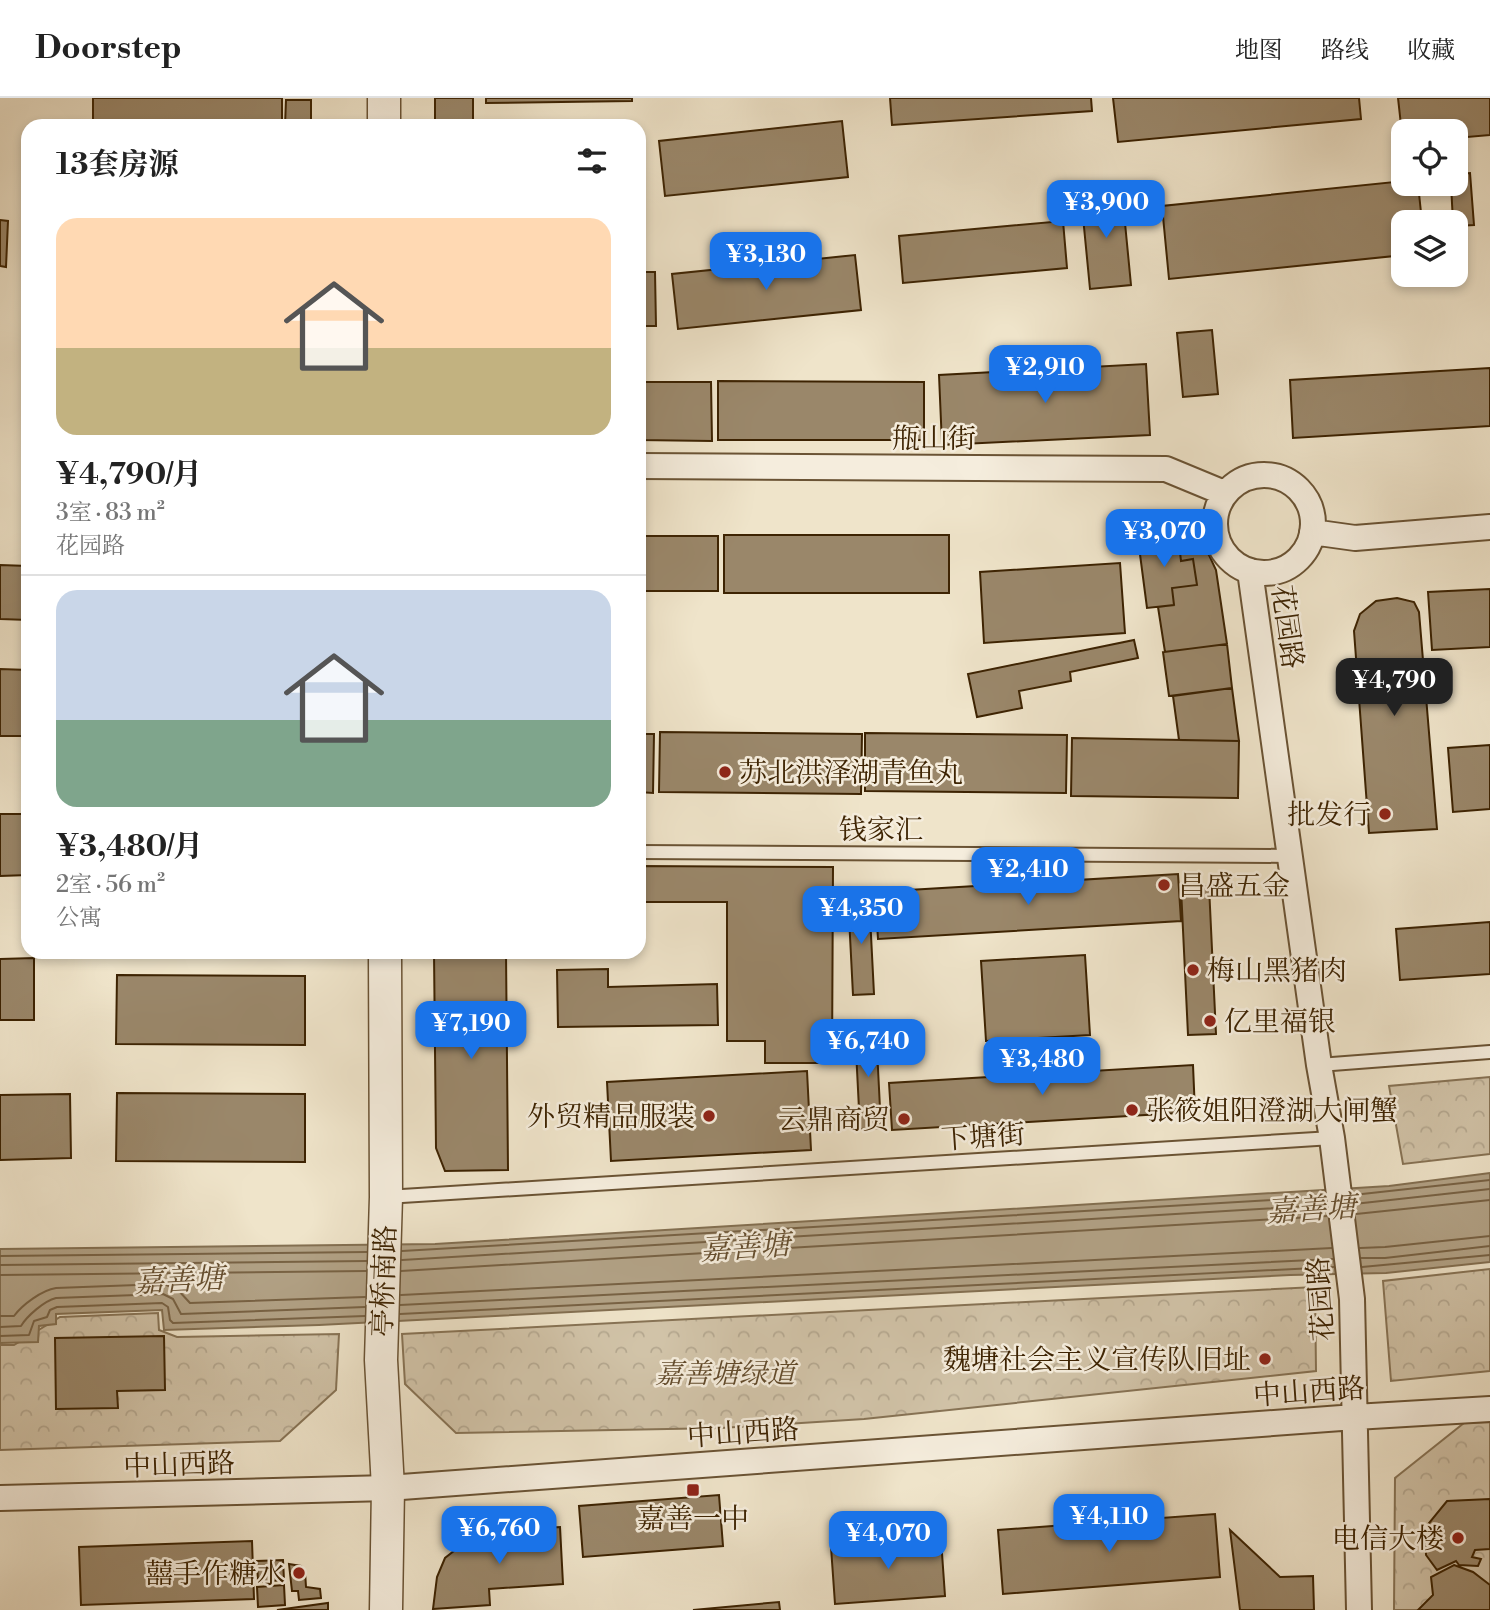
<!DOCTYPE html>
<html lang="zh">
<head>
<meta charset="utf-8">
<style>
	body { margin:0; font-family:"Libre Bodoni","Noto Serif SC",serif; background:#f6f6f6; color:#222; height:100vh; display:flex; flex-direction:column; font-size:26px; white-space:nowrap }
	* { box-sizing:border-box; margin:0 }
	p { font-size:23px; color:#767676 }
	.icon { flex:none; width:38px; height:38px; fill:none; stroke:currentColor; stroke-width:2; stroke-linecap:round; stroke-linejoin:round }
	.map { position:relative; flex:1; overflow:hidden }
	.details { position:absolute; left:21px; top:21px; width:625px; height:840px; display:flex; flex-direction:column; background:#fff; border-radius:21px; box-shadow:0 4px 10px #0003 }
	.details>* { flex:none }
	.controls { position:absolute; left:1391px; top:21px; display:grid; gap:14px }
	.controls a { display:grid; place-items:center; width:77px; height:77px; border-radius:14px; background:#fff; box-shadow:0 4px 10px #0003; font-size:35px }
	.price { position:absolute; translate:-50% -60px; padding:0 16px; border-radius:14px; background:#1a73e8; color:#fff; font-size:23px; line-height:46px; filter:drop-shadow(0 2px 4px #0008) }
	.price::after { content:''; position:absolute; left:50%; top:42px; width:21px; height:16px; margin-left:-10px; background:inherit; clip-path:polygon(0 0,100% 0,50% 100%) }
	.price.on { background:#222; color:#fff }
	ul { padding:0; list-style:none }
	li { display:grid; align-content:center; gap:14px; height:371px; padding:0 35px }
	li+li { border-top:2px solid #e0e0e0 }
	li span { display:grid; place-items:center; height:217px; border-radius:21px; color:#555 }
	li>.icon { margin-inline-start:auto }
	span .icon { width:126px; height:126px; fill:#fffc; stroke-width:1 }
	li b { font-size:30px }
	h2 { display:flex; justify-content:space-between; align-items:center; height:84px; padding:0 35px; font-size:30px }
	header { display:flex; align-items:center; gap:42px; box-sizing:border-box; height:98px; padding:0 35px; background:#fff; border-bottom:2px solid #e0e0e0 }
	header strong { font-size:33px }
	nav { display:flex; gap:38px; margin-inline-start:auto; font-size:24px }
	.map>svg:first-child { display:block }
</style>
</head>
<body>
<header>
<strong>Doorstep</strong>
<nav><a>地图</a><a>路线</a><a>收藏</a></nav>
</header>
<div class="map">
<svg width="1490" height="1512" viewBox="0 0 1490 1512">
	<defs>
		<pattern id="park-crowns" width="20" height="18" patternUnits="userSpaceOnUse" patternTransform="scale(1.75)"><rect width="20" height="18" fill="#d1c3a8"/><path d="M2 6a3 3 0 1 1 6 0M12 15a3 3 0 1 1 6 0" fill="none" stroke="#b4a78f"/></pattern>
	</defs>
	<rect width="100%" height="100%" fill="#efe4ca"/>
	<filter id="stains"><feTurbulence type="fractalNoise" baseFrequency=".00286" numOctaves="4"/><feColorMatrix values="0 0 0 0 .2 0 0 0 0 .09 0 0 0 0 .02 0 0 0 .5 -.17"/></filter>
	<radialGradient id="worn" r=".72"><stop offset=".6" stop-color="#630" stop-opacity="0"/><stop offset="1" stop-color="#630" stop-opacity=".3"/></radialGradient>
	<path fill="url(#park-crowns)" stroke="#877355" stroke-width="2" d="M1490 979V1056L1403 1066 1389 988Z
		M1490 1171V1273L1391 1283 1383 1183Z
		M1315 1189 1316 1273 864 1321 721 1330 456 1335 405 1286 402 1236Z
		M158 1215 159 1232 177 1239 339 1236 336 1292 280 1343 0 1352V1247H14L60 1219Z
		M1490 1324V1512H1394L1395 1380 1464 1325Z"/>
	<path fill="#b2a286" stroke="#836f51" stroke-width="2" d="M1490 1075V1164L1386 1175 1290 1177 319 1227 164 1232 162 1212 56 1216V1226L39 1228 38 1244 0 1245V1151L435 1146 1389 1088Z"/>
	<g fill="none" stroke-linecap="round" stroke-linejoin="round">
		<path stroke="#786244" stroke-width="2" d="M1353 1097 1490 1082
			M1354 1106 1490 1091
			M1356 1116 1490 1102
			M1360 1150 1385 1149 1490 1138
			M402 1153 1325 1099
			M0 1158 367 1154
			M1361 1160H1385L1490 1148
			M402 1162 1326 1107
			M0 1167 367 1163
			M1362 1169 1490 1157
			M401 1173 1328 1118
			M0 1177 366 1173
			M401 1197 1332 1150
			M400 1207 1333 1161
			M400 1216 1334 1169
			M0 1218H14C22 1207 42 1192 56 1190L164 1186 178 1192 190 1205 365 1199
			M0 1229 21 1228C27 1218 44 1203 56 1200L163 1196 173 1201 181 1216 365 1209
			M0 1238 29 1237 34 1223 47 1219 50 1212 57 1209 162 1205 168 1209 170 1222 173 1225 365 1218"/>
	</g>
	<path fill="#9a876a" stroke="#3d2302" stroke-width="2" d="M93 0H282V28H93Z
		M435 0H473V28H435Z
		M486 0H632V3L486 5Z
		M890 0H1091L1092 13 892 27Z
		M1113 0H1359L1361 21 1118 44Z
		M1398 0H1490V37L1456 40V33H1404L1403 45Z
		M286 2H311V28H285Z
		M842 23 848 79 665 98 659 43Z
		M1470 75 1474 127 1456 128V124H1453L1451 86H1456V76Z
		M1404 83V86H1418L1422 124H1404V157L1169 181 1162 108Z
		M1122 94 1131 187 1090 191 1081 98Z
		M0 122 8 123 6 169 0 168Z
		M1063 123 1067 170 903 185 899 138Z
		M855 157 861 212 678 231 672 176Z
		M639 174H655L656 228H639Z
		M1212 232 1218 296 1183 299 1177 235Z
		M1146 266 1150 337 942 347 939 277Z
		M1490 270V328L1293 340 1290 282Z
		M718 283 924 284V342H718Z
		M639 284H711L712 343 639 342Z
		M1143 421 1171 427 1188 433 1209 457 1216 472 1227 546 1165 554 1158 509 1174 507 1172 490 1197 487 1193 461 1181 463 1178 436 1140 441 1138 422Z
		M1178 436 1181 463 1193 461 1197 487 1172 490 1174 507 1147 510 1138 441Z
		M724 437H949V495H724Z
		M639 438H718V493H639Z
		M1120 465 1125 535 984 545 980 474Z
		M0 467 28 468V522L0 521Z
		M1490 491V549L1432 552 1428 494Z
		M1397 500 1414 504 1419 514 1437 731 1369 735 1354 533 1360 516 1376 503Z
		M1134 542 1138 560 1070 574 1071 583 1019 593 1022 610 977 619 968 576Z
		M1227 546 1232 590 1169 598 1163 554Z
		M0 571 28 572V638H0Z
		M1232 590 1239 643 1179 642 1173 598Z
		M660 634 862 636 861 696 659 694Z
		M865 635 1067 637 1066 695 865 693Z
		M639 636H654L653 695 639 694Z
		M1072 640 1239 643 1238 700 1071 698Z
		M1490 647V711L1453 714 1448 650Z
		M0 716H28V777L0 778Z
		M639 768 833 769 832 965H765V943H727V804H639Z
		M1178 776 1181 823 878 841 875 794Z
		M1209 788 1216 936 1188 937 1181 790Z
		M869 798 874 896 853 897 848 799Z
		M1490 824V876L1400 882 1396 831Z
		M434 854H506L508 1072 445 1073 436 1050Z
		M1085 857 1090 937 986 943 981 863Z
		M34 860V922H0V861Z
		M608 871V889L717 886 718 927 558 929 557 872Z
		M117 877 305 878V947L116 946Z
		M876 931 881 1030 860 1031 855 932Z
		M1193 967 1195 1014 892 1032 889 985Z
		M807 973 811 1052 611 1063 607 984Z
		M117 995 305 996V1064L116 1063Z
		M70 996 71 1060 0 1062V997Z
		M164 1238 165 1292 117 1293 118 1310 56 1311 55 1240Z
		M719 1397 723 1448 583 1459 579 1408Z
		M1490 1401V1451L1475 1452 1472 1459 1481 1461 1478 1468 1459 1467 1456 1463 1437 1472 1426 1457 1425 1430 1447 1403Z
		M1215 1416 1220 1479 1003 1496 998 1432Z
		M560 1429 563 1486 489 1491 490 1507 433 1511 437 1479 445 1460 468 1442 487 1433Z
		M1230 1432 1280 1479 1313 1478 1314 1512H1240Z
		M941 1441 945 1498 835 1506 831 1449Z
		M252 1443 254 1501 81 1507 79 1449Z
		M283 1462 284 1482 258 1484 257 1463Z
		M289 1466 301 1468 305 1473 306 1489 320 1491 321 1500 299 1502 298 1493H292Z
		M1454 1467 1473 1474 1490 1487V1512H1418L1433 1497 1431 1479Z
		M284 1487 285 1507 258 1509 257 1489Z
		M779 1504 780 1512H693Z
		M328 1505V1512H277Z"/>
	<g fill="none" stroke-linecap="round" stroke-linejoin="round">
		<defs>
			<path id="service" d="M639 754 1291 758
				M1319 967 1490 954
				M386 1099 1332 1040"/>
			<path id="minor" d="M639 368 1166 371 1224 395
				M1215 426a49 49 0 1 1 98 0a49 49 0 1 1-98 0Z
				M1312 434 1355 440 1490 429
				M1250 473 1319 967 1332 1040 1352 1201 1359 1512
				M0 1400 388 1390 1355 1319 1490 1311"/>
			<path id="tertiary" d="M384 28V0
				M385 854 386 1099 381 1262 388 1390 386 1512"/>
		</defs>
		<use href="#service" stroke="#6a5334" stroke-width="16"/>
		<use href="#minor" stroke="#6a5334" stroke-width="28"/>
		<use href="#tertiary" stroke="#6a5334" stroke-width="35"/>
		<use href="#service" stroke="#f5eddd" stroke-width="12"/>
		<use href="#minor" stroke="#f5eddd" stroke-width="24"/>
		<use href="#tertiary" stroke="#f5eddd" stroke-width="32"/>
	</g>
	<g fill="#8f2418" stroke="#f5eddd" stroke-width="2.5">
		<circle cx="725" cy="674" r="7"/>
		<circle cx="1385" cy="716" r="7"/>
		<circle cx="1164" cy="787" r="7"/>
		<circle cx="1193" cy="872" r="7"/>
		<circle cx="1210" cy="923" r="7"/>
		<circle cx="1132" cy="1012" r="7"/>
		<circle cx="709" cy="1018" r="7"/>
		<circle cx="904" cy="1021" r="7"/>
		<circle cx="1265" cy="1261" r="7"/>
		<rect x="686" y="1385" width="14" height="14" rx="3.5"/>
		<circle cx="1458" cy="1440" r="7"/>
		<circle cx="299" cy="1475" r="7"/>
	</g>
	<g text-anchor="middle" stroke-width="5" stroke-linejoin="round" paint-order="stroke">
		<g font-size="28" fill="#3d2302" stroke="#f5eddd">
			<text x="934" y="350">甁山街</text>
			<text transform="translate(1288 529) rotate(82)" y="10">花园路</text>
			<text x="881" y="741">钱家汇</text>
			<text transform="translate(983 1038) rotate(-4)" y="10">下塘街</text>
			<text transform="translate(383 1183) rotate(-88)" y="10">亭桥南路</text>
			<text transform="translate(1320 1201) rotate(-94)" y="10">花园路</text>
			<text transform="translate(1309 1293) rotate(-4)" y="10">中山西路</text>
			<text transform="translate(743 1334) rotate(-4)" y="10">中山西路</text>
			<text transform="translate(179 1366) rotate(-2)" y="10">中山西路</text>
		</g>
		<g font-size="28" fill="#3d2302" stroke="#f5eddd" text-anchor="end">
			<text x="739" y="684" text-anchor="start">苏北洪泽湖青鱼丸</text>
			<text x="1371" y="726">批发行</text>
			<text x="1178" y="797" text-anchor="start">昌盛五金</text>
			<text x="1207" y="882" text-anchor="start">梅山黑猪肉</text>
			<text x="1224" y="933" text-anchor="start">亿里福银</text>
			<text x="1146" y="1022" text-anchor="start">张筱姐阳澄湖大闸蟹</text>
			<text x="695" y="1028">外贸精品服装</text>
			<text x="890" y="1031">云鼎商贸</text>
			<text x="1251" y="1271">魏塘社会主义宣传队旧址</text>
			<text x="693" y="1430" text-anchor="middle">嘉善一中</text>
			<text x="1444" y="1450">电信大楼</text>
			<text x="285" y="1485">囍手作糖水</text>
		</g>
		<g font-size="28" font-style="italic" fill="#624b2c" stroke="#f5eddd">
			<text x="725" y="1285">嘉善塘绿道</text>
		</g>
		<g font-size="30" font-style="italic" fill="#664f30" stroke="#f5eddd">
			<text transform="translate(1311 1111) rotate(-4)" y="10">嘉善塘</text>
			<text transform="translate(745 1149) rotate(-4)" y="10">嘉善塘</text>
			<text transform="translate(179 1182) rotate(-3)" y="10">嘉善塘</text>
		</g>
	</g>
	<rect width="100%" height="100%" filter="url(#stains)"/>
	<rect width="100%" height="100%" fill="url(#worn)"/>
</svg>
<div class="controls">
<a><svg class="icon" aria-label="locate" viewBox="0 0 24 24"><circle cx="12" cy="12" r="6"/><path d="M12 2v4M12 18v4M2 12h4M18 12h4"/></svg></a>
<a><svg class="icon" aria-label="layers" viewBox="0 0 24 24"><path d="M12 4l9 5-9 5-9-5zM3 14l9 5 9-5"/></svg></a>
</div>
<b class="price" style="left:1106px;top:142px">¥3,900</b>
<b class="price" style="left:766px;top:194px">¥3,130</b>
<b class="price" style="left:1045px;top:307px">¥2,910</b>
<b class="price" style="left:1164px;top:471px">¥3,070</b>
<b class="price on" style="left:1394px;top:620px">¥4,790</b>
<b class="price" style="left:1028px;top:809px">¥2,410</b>
<b class="price" style="left:861px;top:848px">¥4,350</b>
<b class="price" style="left:471px;top:963px">¥7,190</b>
<b class="price" style="left:868px;top:981px">¥6,740</b>
<b class="price" style="left:1042px;top:999px">¥3,480</b>
<b class="price" style="left:1109px;top:1456px">¥4,110</b>
<b class="price" style="left:499px;top:1468px">¥6,760</b>
<b class="price" style="left:888px;top:1473px">¥4,070</b>
<section class="details">
<h2>13套房源<svg class="icon" aria-label="filters" viewBox="0 0 24 24"><path d="M4 7h16M4 17h16"/><circle cx="9" cy="7" r="2"/><circle cx="15" cy="17" r="2"/></svg></h2>
<ul>
<li><span style="background:linear-gradient(#ffd9b3 60%,#c2b280 0)"><svg class="icon" aria-label="home" viewBox="0 0 24 24"><path d="M3 11l9-7 9 7M6 9v11h12V9"/></svg></span><div><b>¥4,790/月</b><p>3室 · 83 m²</p><p>花园路</p></div></li>
<li><span style="background:linear-gradient(#c9d6e8 60%,#7fa58c 0)"><svg class="icon" aria-label="home" viewBox="0 0 24 24"><path d="M3 11l9-7 9 7M6 9v11h12V9"/></svg></span><div><b>¥3,480/月</b><p>2室 · 56 m²</p><p>公寓</p></div></li>
</ul>
</section>
</div>
</body>
</html>
